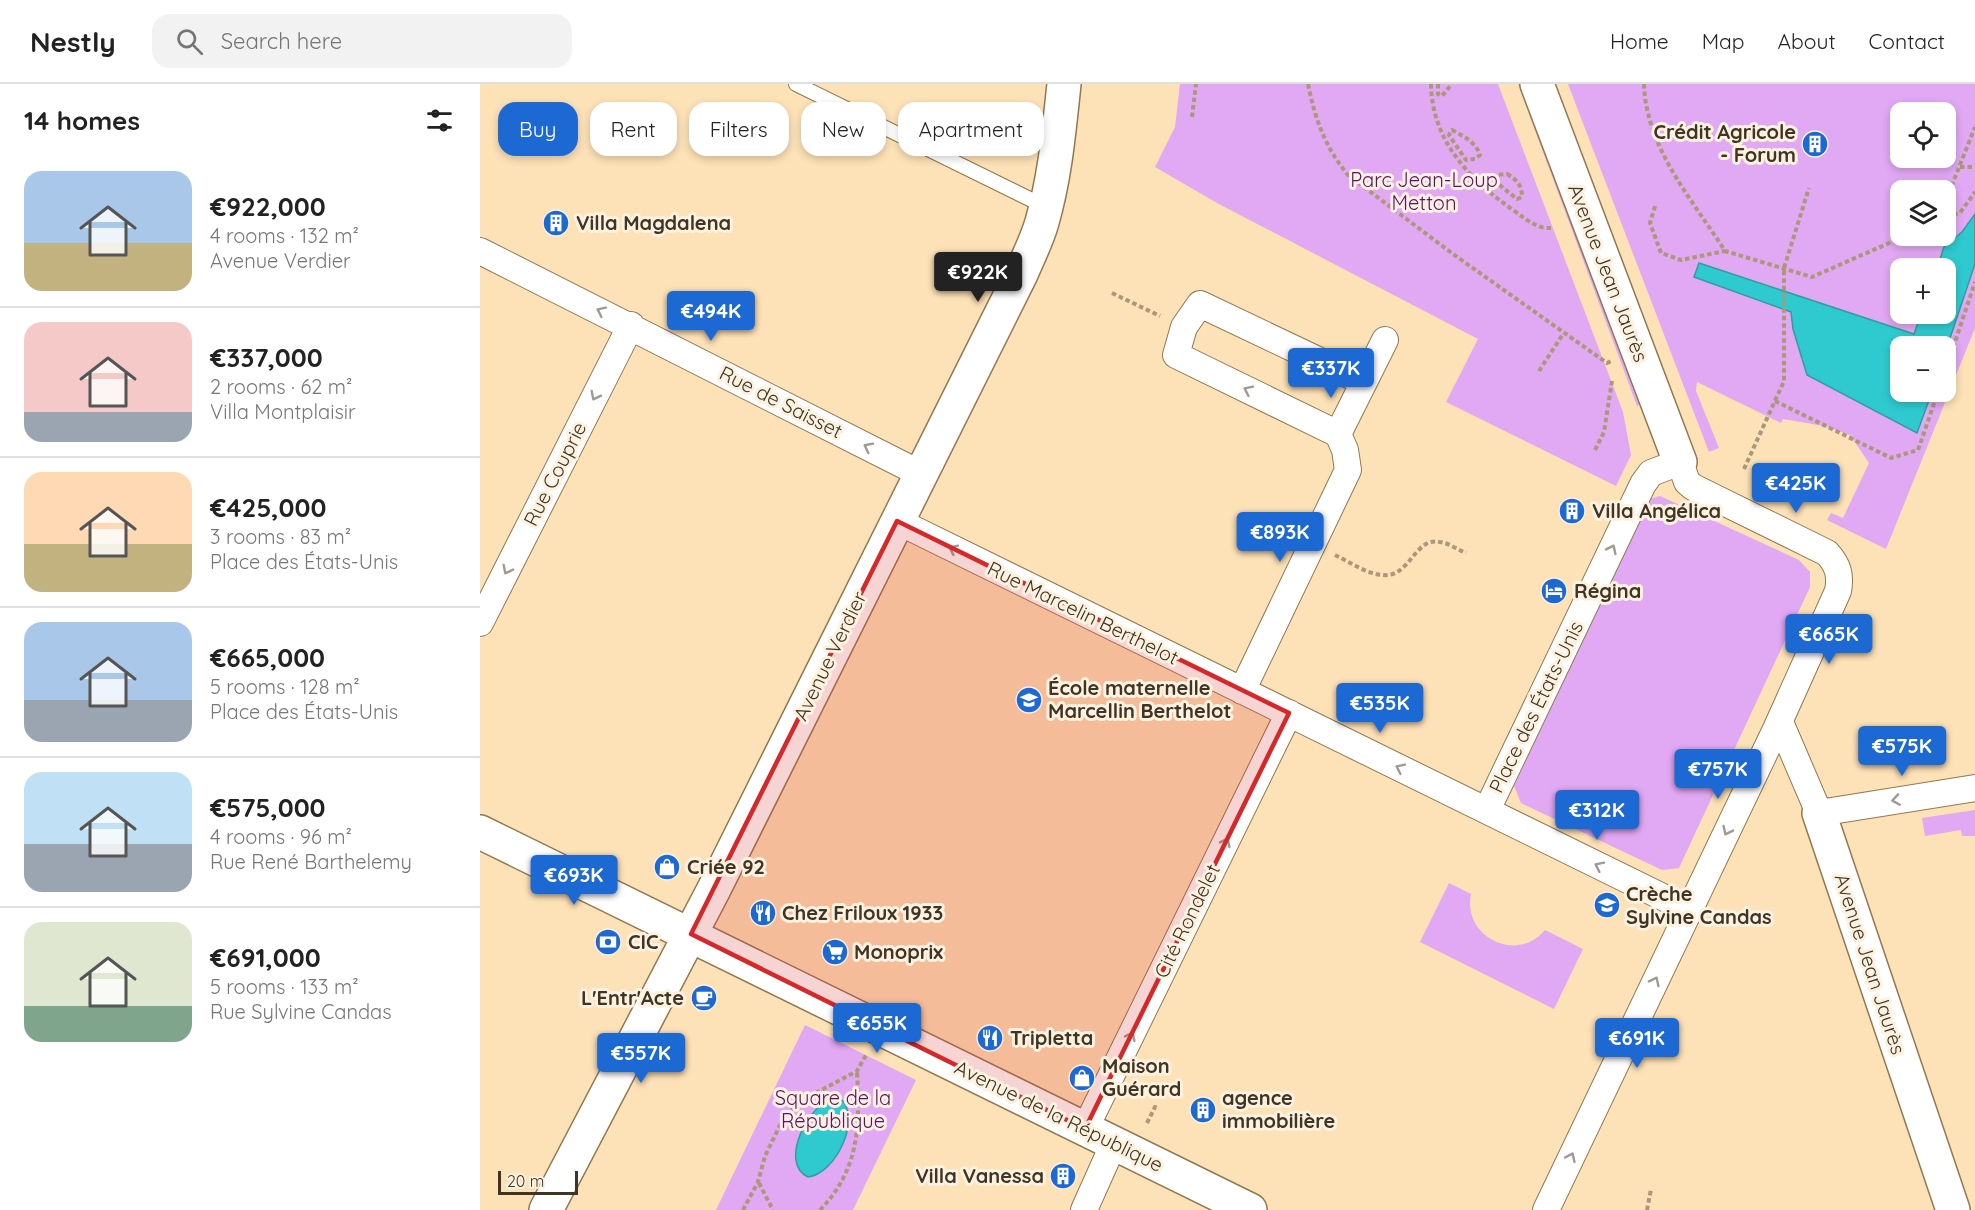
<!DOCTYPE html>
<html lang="en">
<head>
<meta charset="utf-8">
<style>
	body { margin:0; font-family:Quicksand,sans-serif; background:#f2f2f2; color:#222; height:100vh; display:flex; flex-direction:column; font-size:22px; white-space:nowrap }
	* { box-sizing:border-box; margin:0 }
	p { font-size:20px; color:#767676 }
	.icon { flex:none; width:33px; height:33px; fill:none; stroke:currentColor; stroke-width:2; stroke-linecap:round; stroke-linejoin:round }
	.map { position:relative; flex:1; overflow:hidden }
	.drawer { display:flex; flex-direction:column; background:#fff; width:480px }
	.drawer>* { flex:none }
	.top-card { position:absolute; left:18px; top:18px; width:570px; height:54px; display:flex; gap:12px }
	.buttons { position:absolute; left:1410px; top:18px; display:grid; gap:12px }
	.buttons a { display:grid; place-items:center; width:66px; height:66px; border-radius:12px; background:#fff; box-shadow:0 3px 9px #0003; font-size:30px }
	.scale { position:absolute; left:18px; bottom:15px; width:80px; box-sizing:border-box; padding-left:6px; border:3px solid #403524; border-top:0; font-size:16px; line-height:21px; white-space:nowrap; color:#403524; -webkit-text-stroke:4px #fdf1e0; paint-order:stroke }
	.price { position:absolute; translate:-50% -51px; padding:0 14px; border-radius:6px; background:#1d69d4; color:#fff; font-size:20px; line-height:39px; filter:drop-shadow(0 2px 3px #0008) }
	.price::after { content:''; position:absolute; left:50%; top:36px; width:18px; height:14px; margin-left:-9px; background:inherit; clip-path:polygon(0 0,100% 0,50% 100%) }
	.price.on { background:#222; color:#fff }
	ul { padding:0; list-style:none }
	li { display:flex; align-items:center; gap:18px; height:150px; padding:0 24px }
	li+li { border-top:2px solid #e0e0e0 }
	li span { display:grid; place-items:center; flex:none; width:168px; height:120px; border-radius:18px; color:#555 }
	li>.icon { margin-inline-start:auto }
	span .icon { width:72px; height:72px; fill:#fffc; stroke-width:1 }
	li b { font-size:26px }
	h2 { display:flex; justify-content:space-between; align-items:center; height:72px; padding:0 24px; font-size:26px }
	.pill { padding:0 21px; border-radius:18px; background:#fff; box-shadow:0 3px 9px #0003; font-size:21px; line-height:54px }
	.pill.on { background:#1d69d4; color:#fff }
	header { display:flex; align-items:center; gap:36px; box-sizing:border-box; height:84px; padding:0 30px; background:#fff; border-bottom:2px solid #e0e0e0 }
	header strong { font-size:28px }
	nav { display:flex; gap:33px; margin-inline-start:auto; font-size:21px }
	.search { width:420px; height:54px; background:#f2f2f2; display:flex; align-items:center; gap:15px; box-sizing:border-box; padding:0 21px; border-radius:18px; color:#767676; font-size:22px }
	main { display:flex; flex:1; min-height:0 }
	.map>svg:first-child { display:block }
</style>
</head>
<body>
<header>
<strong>Nestly</strong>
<div class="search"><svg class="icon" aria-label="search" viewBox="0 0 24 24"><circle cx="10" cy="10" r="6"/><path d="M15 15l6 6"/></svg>Search here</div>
<nav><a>Home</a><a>Map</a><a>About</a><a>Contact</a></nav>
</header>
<main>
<section class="drawer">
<h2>14 homes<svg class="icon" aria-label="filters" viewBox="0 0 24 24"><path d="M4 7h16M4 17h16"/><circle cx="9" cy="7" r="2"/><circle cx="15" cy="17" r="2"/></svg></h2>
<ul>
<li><span style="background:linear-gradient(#a9c7e8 60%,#c2b280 0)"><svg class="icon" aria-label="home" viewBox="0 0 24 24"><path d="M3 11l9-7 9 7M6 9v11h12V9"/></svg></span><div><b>€922,000</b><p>4 rooms · 132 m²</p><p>Avenue Verdier</p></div></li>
<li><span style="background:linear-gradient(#f6c9c9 75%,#9aa5b1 0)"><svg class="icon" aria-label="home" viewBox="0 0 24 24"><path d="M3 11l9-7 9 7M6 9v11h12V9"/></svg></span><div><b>€337,000</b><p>2 rooms · 62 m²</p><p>Villa Montplaisir</p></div></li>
<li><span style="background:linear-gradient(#ffd9b3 60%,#c2b280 0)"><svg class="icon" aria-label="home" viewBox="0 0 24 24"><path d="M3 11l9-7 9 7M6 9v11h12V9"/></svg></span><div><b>€425,000</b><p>3 rooms · 83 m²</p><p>Place des États-Unis</p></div></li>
<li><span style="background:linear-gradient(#a9c7e8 65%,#9aa5b1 0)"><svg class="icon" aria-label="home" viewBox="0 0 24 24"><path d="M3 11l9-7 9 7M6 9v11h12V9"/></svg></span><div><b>€665,000</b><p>5 rooms · 128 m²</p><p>Place des États-Unis</p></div></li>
<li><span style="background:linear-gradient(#bfe0f5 60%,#9aa5b1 0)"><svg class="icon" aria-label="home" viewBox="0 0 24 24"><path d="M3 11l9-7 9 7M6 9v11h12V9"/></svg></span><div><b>€575,000</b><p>4 rooms · 96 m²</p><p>Rue René Barthelemy</p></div></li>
<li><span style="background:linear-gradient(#dfe7d0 70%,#7fa58c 0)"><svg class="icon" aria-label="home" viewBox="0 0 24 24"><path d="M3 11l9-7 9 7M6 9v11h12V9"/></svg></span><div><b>€691,000</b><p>5 rooms · 133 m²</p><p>Rue Sylvine Candas</p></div></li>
</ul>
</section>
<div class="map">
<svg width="1495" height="1126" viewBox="0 0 1495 1126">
	<rect width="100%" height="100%" fill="#fde1b7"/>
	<path fill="#e1a8f3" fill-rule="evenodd" d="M700 0H1018L1143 328 1151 371 1136 402 966 318 998 255 737 119 675 83 695 43Z
		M1038 0H1043L1161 320 1157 322Z
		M1088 0H1495V244L1406 465 1347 436 1351 429 1363 434 1389 379 1370 351 1344 342 1303 335 1301 339 1217 298 1216 307 1239 364 1229 368ZM1420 28H1466V74H1420ZM1420 106H1466V152H1420ZM1420 184H1466V230H1420ZM1420 262H1466V308H1420Z
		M1180 412 1319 476 1330 488V503L1199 784 1182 786 1041 719 1034 702 1170 415Z
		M1495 726V752H1482L1481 746 1445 752 1442 734Z
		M969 799 991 810C982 853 1037 880 1065 846L1103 865 1074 925 940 858Z
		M325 941 436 996 373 1126H236Z"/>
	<path fill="#2ecacf" stroke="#339d9c" stroke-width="1.5" d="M1495 130V180L1466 266V262H1420V308H1452L1437 349 1327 291 1313 245 1311 228 1214 193 1219 179 1434 250 1441 230H1466V184H1457L1464 163 1482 148Z
		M354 1014 362 1016C381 1037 355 1090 328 1093 298 1079 329 1019 354 1014Z"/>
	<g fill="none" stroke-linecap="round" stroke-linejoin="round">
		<defs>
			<path id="lane" d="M316 0 566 123"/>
			<path id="street" d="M0 167 441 390
				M858 350 696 271 704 243 720 220 884 298
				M858 350 905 256
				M417 437 1209 826
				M0 539 151 241
				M762 607 868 386 865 366 858 350
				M1300 638 1339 729 1495 704
				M1007 726 1163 400 1171 389 1200 378 1207 398 1213 403 1347 469C1358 481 1361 491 1358 507L1296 645 1066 1126
				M605 1045 809 629
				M604 1126 634 1059"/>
			<path id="secondary" d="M1057 0 1200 378
				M1339 729 1473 1126
				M0 748 770 1126
				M66 1126 234 805 541 190C548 173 557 156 562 138 575 93 579 47 584 0"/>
		</defs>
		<use href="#lane" stroke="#917850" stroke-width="16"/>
		<use href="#street" stroke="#917850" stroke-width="28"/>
		<use href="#secondary" stroke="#917850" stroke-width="36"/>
		<path stroke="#ac9778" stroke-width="4" stroke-dasharray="4.5 3" stroke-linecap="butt" d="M828 0C835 35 845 63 868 91L973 170 1127 279 1131 277
			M951 0C952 57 989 95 1033 126 1048 136 1055 145 1074 144
			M958 0V10L962 12 972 0
			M1164 0C1166 64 1212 115 1245 167L1332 193 1425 152
			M712 33 716 0
			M972 46C983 52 996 58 1000 71L995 75 986 76 969 51Z
			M1480 83H1495
			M1027 90C1037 96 1042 101 1042 113L1037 115 1012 95 1016 91Z
			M1466 116 1495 43
			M1175 122 1170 139 1181 169 1201 176 1245 167
			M1466 132 1480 129 1495 108
			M632 209 680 232
			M1466 285 1495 198
			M1059 287 1083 250
			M1295 317 1411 374 1438 366 1458 308
			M1115 366 1124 348 1132 297
			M1264 385 1304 297V184L1329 104
			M855 471C870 478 886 490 903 491 930 494 935 452 960 458 969 459 978 466 986 469
			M667 1039 675 1023 678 1025
			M279 1099 293 1126
			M263 1126 278 1098 285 1072 305 1031 319 1018 377 987 386 971
			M340 1126C380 1085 380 1040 377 987
			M1167 1126 1171 1105"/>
		<use href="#lane" stroke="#fff" stroke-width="14"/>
		<use href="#street" stroke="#fff" stroke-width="26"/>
		<use href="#secondary" stroke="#fff" stroke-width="33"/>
	</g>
	<defs><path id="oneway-chevron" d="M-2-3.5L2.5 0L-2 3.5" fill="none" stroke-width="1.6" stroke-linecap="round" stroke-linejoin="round" transform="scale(1.5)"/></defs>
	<g stroke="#a09a92">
		<use href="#oneway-chevron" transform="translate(121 227) rotate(-154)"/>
		<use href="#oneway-chevron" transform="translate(768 306) rotate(-154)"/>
		<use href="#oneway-chevron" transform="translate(115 312) rotate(117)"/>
		<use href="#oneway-chevron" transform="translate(388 363) rotate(-153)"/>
		<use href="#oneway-chevron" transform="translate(473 465) rotate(-154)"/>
		<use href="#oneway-chevron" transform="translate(1132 465) rotate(-64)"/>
		<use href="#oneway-chevron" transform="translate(27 486) rotate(117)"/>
		<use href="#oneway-chevron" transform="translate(920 684) rotate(-154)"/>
		<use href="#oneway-chevron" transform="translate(1416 716) rotate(171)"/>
		<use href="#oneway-chevron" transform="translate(1247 747) rotate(116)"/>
		<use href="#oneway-chevron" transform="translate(746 758) rotate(-64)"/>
		<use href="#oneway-chevron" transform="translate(1119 782) rotate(-154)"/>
		<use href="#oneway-chevron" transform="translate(1175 897) rotate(-64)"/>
		<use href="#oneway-chevron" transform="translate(651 952) rotate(-64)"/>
		<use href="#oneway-chevron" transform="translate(1091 1073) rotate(-65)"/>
	</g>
	<path fill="#d62828" fill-opacity="0.2" stroke="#d62828" stroke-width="4.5" stroke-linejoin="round" d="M417 437 809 629 605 1045 211 850Z"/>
	<defs>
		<symbol id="building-disc" viewBox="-11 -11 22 22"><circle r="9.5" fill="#1d69d4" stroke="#fdf1e0"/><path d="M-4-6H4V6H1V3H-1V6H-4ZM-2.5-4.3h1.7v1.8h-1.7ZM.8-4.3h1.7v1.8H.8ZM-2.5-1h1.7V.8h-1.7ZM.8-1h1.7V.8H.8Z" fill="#fff"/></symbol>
		<symbol id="hotel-disc" viewBox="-11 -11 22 22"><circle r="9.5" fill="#1d69d4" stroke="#fdf1e0"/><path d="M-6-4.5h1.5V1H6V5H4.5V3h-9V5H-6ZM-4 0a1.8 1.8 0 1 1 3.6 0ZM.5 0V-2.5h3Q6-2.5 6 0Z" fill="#fff"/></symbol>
		<symbol id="school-disc" viewBox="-11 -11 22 22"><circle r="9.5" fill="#1d69d4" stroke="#fdf1e0"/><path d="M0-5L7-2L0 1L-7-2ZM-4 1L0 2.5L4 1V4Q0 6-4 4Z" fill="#fff"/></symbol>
		<symbol id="shop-disc" viewBox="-11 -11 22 22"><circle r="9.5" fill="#1d69d4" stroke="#fdf1e0"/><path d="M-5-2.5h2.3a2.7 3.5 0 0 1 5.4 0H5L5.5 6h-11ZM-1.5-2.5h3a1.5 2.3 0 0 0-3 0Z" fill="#fff"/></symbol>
		<symbol id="restaurant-disc" viewBox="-11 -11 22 22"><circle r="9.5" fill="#1d69d4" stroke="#fdf1e0"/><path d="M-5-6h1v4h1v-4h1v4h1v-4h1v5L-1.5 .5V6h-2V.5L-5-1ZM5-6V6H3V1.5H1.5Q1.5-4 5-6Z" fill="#fff"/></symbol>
		<symbol id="bank-disc" viewBox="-11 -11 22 22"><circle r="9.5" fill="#1d69d4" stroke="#fdf1e0"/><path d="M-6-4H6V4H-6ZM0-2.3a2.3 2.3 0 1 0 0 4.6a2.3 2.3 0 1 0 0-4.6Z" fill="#fff"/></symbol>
		<symbol id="supermarket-disc" viewBox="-11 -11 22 22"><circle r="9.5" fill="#1d69d4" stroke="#fdf1e0"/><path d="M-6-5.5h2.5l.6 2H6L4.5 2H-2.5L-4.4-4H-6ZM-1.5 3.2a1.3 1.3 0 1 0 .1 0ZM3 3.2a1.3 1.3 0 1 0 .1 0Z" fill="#fff"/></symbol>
		<symbol id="cafe-disc" viewBox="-11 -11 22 22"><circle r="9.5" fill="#1d69d4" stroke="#fdf1e0"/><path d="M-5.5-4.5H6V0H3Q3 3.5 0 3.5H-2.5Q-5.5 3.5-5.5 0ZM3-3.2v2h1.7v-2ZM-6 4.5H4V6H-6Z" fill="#fff"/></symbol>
	</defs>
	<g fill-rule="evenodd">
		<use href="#building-disc" x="1320" y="45" width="30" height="30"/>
		<use href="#building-disc" x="61" y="124" width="30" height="30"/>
		<use href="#building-disc" x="1077" y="412" width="30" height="30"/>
		<use href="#hotel-disc" x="1059" y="492" width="30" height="30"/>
		<use href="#school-disc" x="534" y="601" width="30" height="30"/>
		<use href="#shop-disc" x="172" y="768" width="30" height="30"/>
		<use href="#school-disc" x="1112" y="806" width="30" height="30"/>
		<use href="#restaurant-disc" x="268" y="814" width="30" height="30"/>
		<use href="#bank-disc" x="113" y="843" width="30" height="30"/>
		<use href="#supermarket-disc" x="340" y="853" width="30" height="30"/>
		<use href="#cafe-disc" x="209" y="899" width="30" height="30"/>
		<use href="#restaurant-disc" x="495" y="939" width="30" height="30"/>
		<use href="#shop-disc" x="587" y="979" width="30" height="30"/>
		<use href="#building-disc" x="708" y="1011" width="30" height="30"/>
		<use href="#building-disc" x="568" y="1077" width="30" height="30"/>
	</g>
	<g text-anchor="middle" stroke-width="6" stroke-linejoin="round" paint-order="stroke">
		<g font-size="20" font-weight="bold" fill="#403524" stroke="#fdf1e0" text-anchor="start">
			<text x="1316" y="55" text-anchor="end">Crédit Agricole<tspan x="1316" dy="23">- Forum</tspan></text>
			<text x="96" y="146">Villa Magdalena</text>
			<text x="1112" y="434">Villa Angélica</text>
			<text x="1094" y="514">Régina</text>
			<text x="568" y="611">École maternelle<tspan x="568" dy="23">Marcellin Berthelot</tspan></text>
			<text x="207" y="790">Criée 92</text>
			<text x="1146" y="817">Crèche<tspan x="1146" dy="23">Sylvine Candas</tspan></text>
			<text x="302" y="836">Chez Friloux 1933</text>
			<text x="148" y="865">CIC</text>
			<text x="374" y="875">Monoprix</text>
			<text x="204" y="921" text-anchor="end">L'Entr'Acte</text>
			<text x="530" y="961">Tripletta</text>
			<text x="622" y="989">Maison<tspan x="622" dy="23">Guérard</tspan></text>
			<text x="742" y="1021">agence<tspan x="742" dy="23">immobilière</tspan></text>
			<text x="564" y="1099" text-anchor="end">Villa Vanessa</text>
		</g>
		<g font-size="20" fill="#5a116c" stroke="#fdf1e0">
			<text x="944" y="103">Parc Jean-Loup<tspan x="944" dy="23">Metton</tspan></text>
			<text x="353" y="1021">Square de la<tspan x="353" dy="23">République</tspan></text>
		</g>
		<g font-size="20" fill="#403524" stroke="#fdf1e0">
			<text transform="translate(1128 189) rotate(69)" y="7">Avenue Jean Jaurès</text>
			<text transform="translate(301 318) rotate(27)" y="7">Rue de Saisset</text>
			<text transform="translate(75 390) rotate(-63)" y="7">Rue Couprie</text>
			<text transform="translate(603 529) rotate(26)" y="7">Rue Marcelin Berthelot</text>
			<text transform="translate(350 572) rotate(-64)" y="7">Avenue Verdier</text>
			<text transform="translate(1056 623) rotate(-64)" y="7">Place des États-Unis</text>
			<text transform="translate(707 837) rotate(-64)" y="7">Cité Rondelet</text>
			<text transform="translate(1390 880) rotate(72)" y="7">Avenue Jean Jaurès</text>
			<text transform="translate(579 1032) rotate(26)" y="7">Avenue de la République</text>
		</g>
	</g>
</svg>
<div class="buttons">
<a><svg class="icon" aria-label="locate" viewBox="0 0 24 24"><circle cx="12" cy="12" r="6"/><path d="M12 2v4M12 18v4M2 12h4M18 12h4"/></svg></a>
<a><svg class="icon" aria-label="layers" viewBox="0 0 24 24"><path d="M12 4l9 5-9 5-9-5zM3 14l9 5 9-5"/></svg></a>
<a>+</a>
<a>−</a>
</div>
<div class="scale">20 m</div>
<b class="price on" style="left:498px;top:219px">€922K</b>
<b class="price" style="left:231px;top:258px">€494K</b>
<b class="price" style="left:851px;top:315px">€337K</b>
<b class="price" style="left:1316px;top:430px">€425K</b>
<b class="price" style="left:800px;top:479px">€893K</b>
<b class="price" style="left:1349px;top:581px">€665K</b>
<b class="price" style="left:900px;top:650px">€535K</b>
<b class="price" style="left:1422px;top:693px">€575K</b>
<b class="price" style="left:1238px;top:716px">€757K</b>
<b class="price" style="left:1117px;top:757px">€312K</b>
<b class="price" style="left:94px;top:822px">€693K</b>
<b class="price" style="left:397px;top:970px">€655K</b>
<b class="price" style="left:1157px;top:985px">€691K</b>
<b class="price" style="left:161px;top:1000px">€557K</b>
<div class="top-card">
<a class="pill on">Buy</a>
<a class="pill">Rent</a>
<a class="pill">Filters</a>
<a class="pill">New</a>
<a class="pill">Apartment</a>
</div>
</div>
</main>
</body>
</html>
